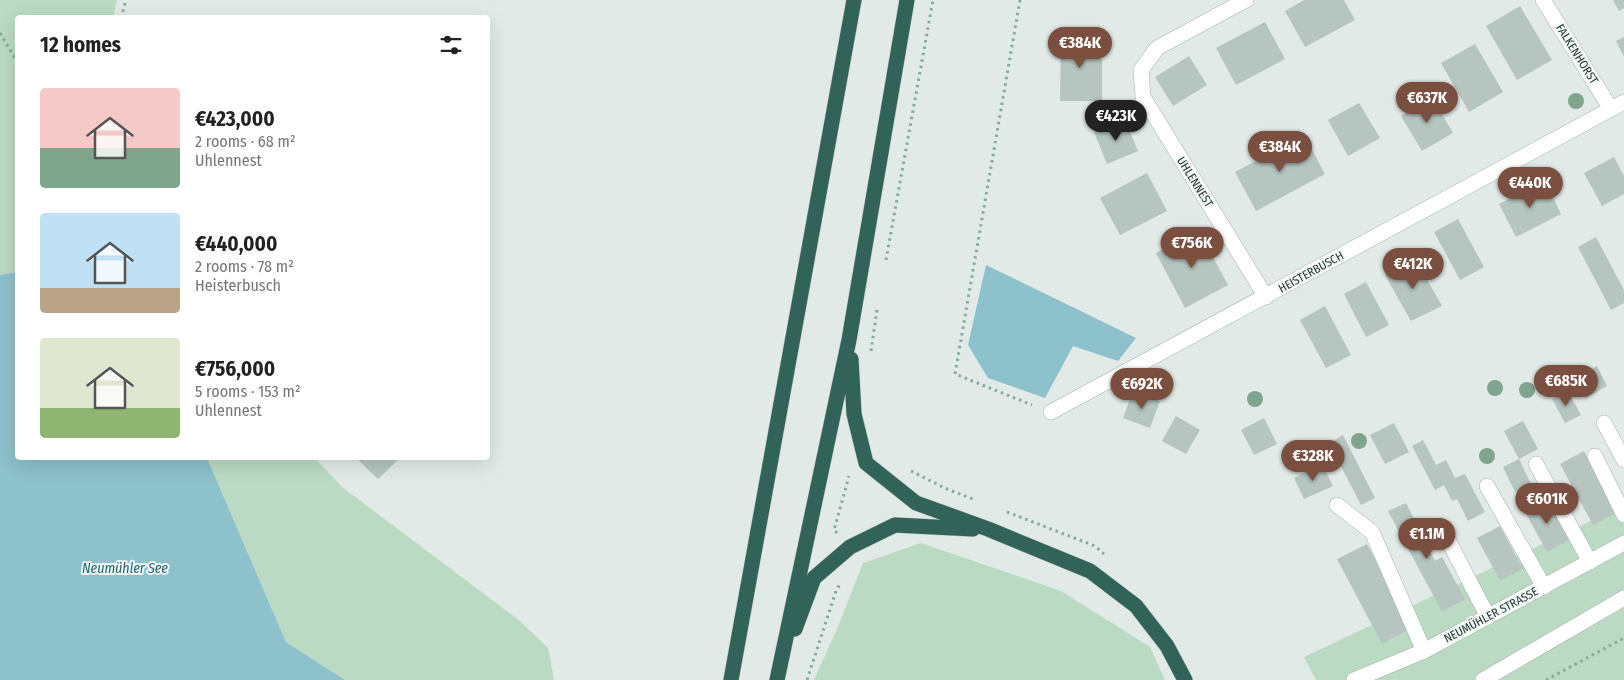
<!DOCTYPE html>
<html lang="en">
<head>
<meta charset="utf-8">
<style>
	body { margin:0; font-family:"Fira Sans Condensed",sans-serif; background:#f6f6f6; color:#222; height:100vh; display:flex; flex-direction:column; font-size:19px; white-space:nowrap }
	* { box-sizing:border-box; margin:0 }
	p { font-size:16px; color:#767676 }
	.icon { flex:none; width:28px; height:28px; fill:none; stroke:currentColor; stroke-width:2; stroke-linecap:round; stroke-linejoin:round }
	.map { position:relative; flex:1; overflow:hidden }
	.side { position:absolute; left:15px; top:15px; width:475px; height:445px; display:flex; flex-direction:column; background:#fff; border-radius:5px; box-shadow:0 5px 20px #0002 }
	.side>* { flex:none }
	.price { position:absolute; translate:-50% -42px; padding:0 11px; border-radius:18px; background:#7a4f3f; color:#fff; font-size:16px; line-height:32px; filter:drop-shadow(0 1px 2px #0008) }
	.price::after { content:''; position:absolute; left:50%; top:30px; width:15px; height:11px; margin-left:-8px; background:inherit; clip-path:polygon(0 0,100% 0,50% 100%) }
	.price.current { background:#222; color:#fff }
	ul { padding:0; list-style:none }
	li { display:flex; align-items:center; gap:15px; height:125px; padding:0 25px }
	li span { display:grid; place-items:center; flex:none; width:140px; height:100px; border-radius:5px; color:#555 }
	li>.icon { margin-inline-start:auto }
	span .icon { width:60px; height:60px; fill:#fffc; stroke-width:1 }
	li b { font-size:21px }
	h2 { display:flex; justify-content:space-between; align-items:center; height:60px; padding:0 25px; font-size:21px }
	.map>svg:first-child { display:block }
</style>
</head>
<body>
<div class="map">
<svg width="1624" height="680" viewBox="0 0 1624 680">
	<rect width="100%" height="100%" fill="#e1eae6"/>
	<path fill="#bbdac4" d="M0 0H117L113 17 18 18 17 272 0 275Z
		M207 458H315L342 487 520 621 548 648 554 680H345L286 642Z
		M1624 504V680H1316L1304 657 1610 512Z
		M921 543 1061 591 1150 647 1165 680H814L838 627 863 563Z"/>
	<path fill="#8dc1cb" d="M986 265 1136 338 1118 361 1073 346 1045 398 988 378 968 345Z
		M17 272 18 458H207L286 642 345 680H0V275Z"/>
	<path fill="#b6c5bf" d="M1304 0H1344L1355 20 1305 47 1285 11Z
		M1613 0H1624V8L1619 11Z
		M1520 6 1552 60 1517 80 1486 26Z
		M1265 22 1285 59 1236 85 1216 48Z
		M1096 34 1097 59H1102V101H1060L1061 35Z
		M1624 37V57L1616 41Z
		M1475 44 1503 92 1469 112 1441 63Z
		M1189 56 1207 85 1173 106 1155 77Z
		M1432 97 1453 133 1422 151 1401 116Z
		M1359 103 1380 138 1348 156 1328 120Z
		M1125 120 1138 151 1107 164 1094 132Z
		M1304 135 1325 174 1256 211 1235 172Z
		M1614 157 1624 176V194L1602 206 1584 173Z
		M1147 173 1167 211 1120 235 1100 198Z
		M1545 181 1561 214 1516 237 1499 204Z
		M1458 219 1484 267 1460 280 1434 232Z
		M1199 231 1228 285 1185 308 1156 253Z
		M1596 237 1624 290V303L1611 310 1578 247Z
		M1415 258 1442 306 1411 321 1385 275Z
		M1366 282 1389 325 1366 337 1344 294Z
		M1325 306 1351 355 1326 368 1300 320Z
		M1597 366 1607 386 1586 398 1575 378Z
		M1133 391 1160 401 1150 428 1123 418Z
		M1568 391 1581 415 1565 423 1552 399Z
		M1176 416 1200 430 1186 454 1162 441Z
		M1264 418 1277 444 1254 455 1241 430Z
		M1523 421 1538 449 1519 459 1504 431Z
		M1394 423 1409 452 1385 464 1370 435Z
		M1343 435 1375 498 1361 505 1329 443Z
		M1423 440 1436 465 1446 460 1455 478 1465 474 1485 512 1468 521 1457 499 1452 501 1444 485 1435 490 1412 446Z
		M1584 451 1616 513 1593 525 1560 464Z
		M356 458H400L378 479Z
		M1519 459 1531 484 1515 492 1503 467Z
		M1322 464 1333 486 1304 499 1294 478Z
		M1547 497 1571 539 1547 552 1524 510Z
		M1406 503 1435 561 1442 557 1465 599 1442 612 1388 511Z
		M1500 526 1523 569 1500 581 1477 538Z
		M1367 544 1411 628 1382 644 1337 559Z"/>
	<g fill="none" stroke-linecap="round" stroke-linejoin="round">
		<defs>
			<path id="minor" d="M1246 0 1157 48 1141 70 1143 97 1266 297
				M1543 0 1611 109
				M1051 412 1624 102
				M1604 423 1624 460
				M1595 456 1624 515
				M1536 464 1590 562
				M1487 486 1544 587
				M1337 505 1372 532 1424 651
				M1446 536 1488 617
				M1354 680 1424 651 1624 543
				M1483 680 1624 598"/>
			<path id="highway" d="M851 359 854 414 866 463 916 503 988 529 1090 571 1136 606 1167 646 1185 680
				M795 629 814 578 850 547 895 525 973 529
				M731 680 854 0
				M777 680 849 340 907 0"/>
		</defs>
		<use href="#minor" stroke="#a4b1ad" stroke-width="16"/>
		<use href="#highway" stroke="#bdc4c2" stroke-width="16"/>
		<path stroke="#84ab9f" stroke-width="3" stroke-dasharray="2.5 4" stroke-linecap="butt" d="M1020 0 955 374 1032 405
			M121 18 126 0
			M0 33 18 63
			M886 260 933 0
			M871 351 877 310
			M911 471 947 489 973 499
			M1007 512 1095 546 1104 554
			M837 533 834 530 849 476
			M807 680 836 591 840 584
			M1546 680 1624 638"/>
		<use href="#minor" stroke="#fff" stroke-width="15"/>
		<use href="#highway" stroke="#316359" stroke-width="15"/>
	</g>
	<g fill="#80a58f">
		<circle cx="1576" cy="101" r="8"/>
		<circle cx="1495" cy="388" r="8"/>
		<circle cx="1527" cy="390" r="8"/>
		<circle cx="1255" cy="399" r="8"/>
		<circle cx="1359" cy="441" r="8"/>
		<circle cx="1487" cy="456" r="8"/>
	</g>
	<g text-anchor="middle" stroke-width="4" stroke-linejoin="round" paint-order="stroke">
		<g font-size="12" fill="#233933" stroke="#f1f7f4">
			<text transform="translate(1577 54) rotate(58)" y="4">FALKENHORST</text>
			<text transform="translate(1195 182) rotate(58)" y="4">UHLENNEST</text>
			<text transform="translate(1311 272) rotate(-29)" y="4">HEISTERBUSCH</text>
			<text transform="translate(1491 615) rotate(-28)" y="4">NEUMÜHLER STRASSE</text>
		</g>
		<g font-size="14" font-style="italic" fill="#226270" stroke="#f1f7f4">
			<text x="125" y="573">Neumühler See</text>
		</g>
	</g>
</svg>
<b class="price" style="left:1080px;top:69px">€384K</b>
<b class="price" style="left:1427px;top:124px">€637K</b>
<b class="price current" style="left:1116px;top:142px">€423K</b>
<b class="price" style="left:1280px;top:173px">€384K</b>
<b class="price" style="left:1530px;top:209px">€440K</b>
<b class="price" style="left:1192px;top:269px">€756K</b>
<b class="price" style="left:1413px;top:290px">€412K</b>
<b class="price" style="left:1566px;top:407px">€685K</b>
<b class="price" style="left:1142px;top:410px">€692K</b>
<b class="price" style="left:1313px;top:482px">€328K</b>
<b class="price" style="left:1547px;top:525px">€601K</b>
<b class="price" style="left:1427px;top:560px">€1.1M</b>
<section class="side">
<h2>12 homes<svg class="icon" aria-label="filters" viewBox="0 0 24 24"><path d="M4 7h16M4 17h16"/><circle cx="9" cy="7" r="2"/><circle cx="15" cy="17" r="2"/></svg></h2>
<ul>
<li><span style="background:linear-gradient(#f6c9c9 60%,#7fa58c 0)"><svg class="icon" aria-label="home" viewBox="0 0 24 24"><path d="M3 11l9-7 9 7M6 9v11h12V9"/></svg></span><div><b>€423,000</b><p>2 rooms · 68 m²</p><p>Uhlennest</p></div></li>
<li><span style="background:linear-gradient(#bfe0f5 75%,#b9a48a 0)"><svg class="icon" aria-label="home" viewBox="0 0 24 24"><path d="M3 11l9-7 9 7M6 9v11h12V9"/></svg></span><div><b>€440,000</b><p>2 rooms · 78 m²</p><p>Heisterbusch</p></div></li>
<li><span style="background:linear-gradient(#dfe7d0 70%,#8fb573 0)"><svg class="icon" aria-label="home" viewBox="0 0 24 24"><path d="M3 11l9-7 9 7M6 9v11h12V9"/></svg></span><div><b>€756,000</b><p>5 rooms · 153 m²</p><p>Uhlennest</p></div></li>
</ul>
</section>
</div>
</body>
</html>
